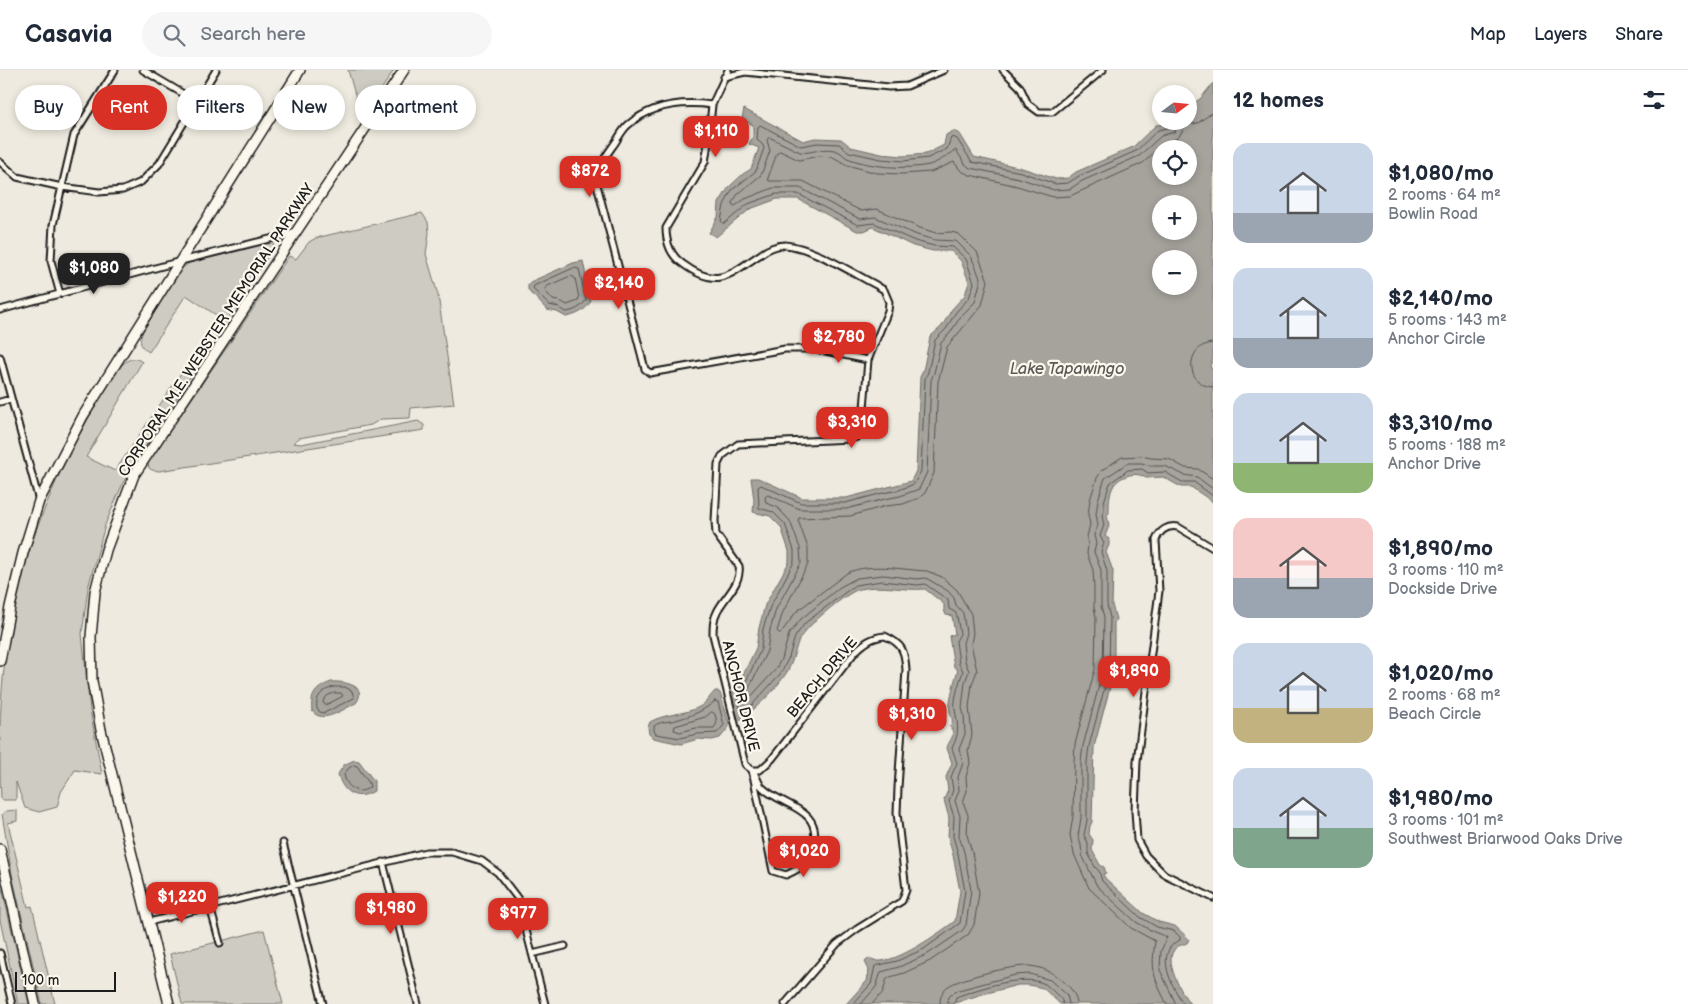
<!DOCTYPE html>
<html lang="en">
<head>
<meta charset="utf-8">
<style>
	body { margin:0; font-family:"Balsamiq Sans",sans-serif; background:#f6f6f7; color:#1f2937; height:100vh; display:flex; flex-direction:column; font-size:19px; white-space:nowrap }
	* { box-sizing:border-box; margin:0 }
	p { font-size:16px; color:#747a83 }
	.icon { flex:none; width:28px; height:28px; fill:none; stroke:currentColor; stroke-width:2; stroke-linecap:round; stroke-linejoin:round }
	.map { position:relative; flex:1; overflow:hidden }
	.details { display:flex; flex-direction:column; background:#fff; width:475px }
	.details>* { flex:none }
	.guide { position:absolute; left:15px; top:15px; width:475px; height:45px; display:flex; gap:10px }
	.needle { width:32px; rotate:74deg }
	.buttons { position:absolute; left:1152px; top:15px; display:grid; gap:10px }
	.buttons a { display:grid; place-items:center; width:45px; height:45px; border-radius:50%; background:#fff; box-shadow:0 2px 8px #0003; font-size:25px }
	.scale { position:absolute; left:15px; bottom:12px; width:101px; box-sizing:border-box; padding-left:5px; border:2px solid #1c1c1c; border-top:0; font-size:14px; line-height:18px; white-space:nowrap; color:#1c1c1c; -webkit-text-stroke:4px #fbf7ec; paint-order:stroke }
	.price { position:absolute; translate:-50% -42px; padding:0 11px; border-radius:10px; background:#d93025; color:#fff; font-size:16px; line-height:32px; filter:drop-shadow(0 1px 2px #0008) }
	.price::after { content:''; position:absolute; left:50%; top:30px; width:15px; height:11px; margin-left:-8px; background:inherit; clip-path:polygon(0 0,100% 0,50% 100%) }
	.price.active { background:#222; color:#fff }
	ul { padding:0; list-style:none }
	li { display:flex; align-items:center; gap:15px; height:125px; padding:0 20px }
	li span { display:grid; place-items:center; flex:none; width:140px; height:100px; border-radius:15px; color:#555 }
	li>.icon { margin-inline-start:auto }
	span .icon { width:60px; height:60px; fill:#fffc; stroke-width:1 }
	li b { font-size:21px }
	h2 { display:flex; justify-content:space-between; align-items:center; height:60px; padding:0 20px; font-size:21px }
	.pill { padding:0 18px; border-radius:22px; background:#fff; box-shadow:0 2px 8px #0003; font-size:18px; line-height:45px }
	.pill.active { background:#d93025; color:#fff }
	header { display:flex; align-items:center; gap:30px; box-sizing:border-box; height:70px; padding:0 25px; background:#fff; border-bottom:1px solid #e0e1e3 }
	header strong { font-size:24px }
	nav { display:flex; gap:28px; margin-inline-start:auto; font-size:18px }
	.search { width:350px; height:45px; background:#f6f6f7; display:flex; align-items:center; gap:12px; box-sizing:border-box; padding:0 18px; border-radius:28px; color:#747a83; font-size:19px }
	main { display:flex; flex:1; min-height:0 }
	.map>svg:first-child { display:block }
</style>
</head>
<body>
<header>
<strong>Casavia</strong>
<div class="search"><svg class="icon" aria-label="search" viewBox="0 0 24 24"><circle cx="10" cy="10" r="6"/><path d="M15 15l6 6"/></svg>Search here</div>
<nav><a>Map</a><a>Layers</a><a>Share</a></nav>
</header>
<main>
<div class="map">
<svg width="1213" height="934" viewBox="0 0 1213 934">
	<rect width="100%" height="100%" fill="#eeeadf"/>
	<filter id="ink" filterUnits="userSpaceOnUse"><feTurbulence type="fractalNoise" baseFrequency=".02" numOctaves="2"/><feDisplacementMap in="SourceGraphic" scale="10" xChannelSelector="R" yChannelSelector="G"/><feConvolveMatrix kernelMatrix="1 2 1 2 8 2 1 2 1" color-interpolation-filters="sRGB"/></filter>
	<g filter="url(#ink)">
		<path fill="#ceccc2" stroke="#75746f" d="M348 0H394L362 49Z
			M422 143 428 152 429 163 426 184 438 225 454 334 411 338 410 348 381 349 371 355 299 368 293 373 301 374 418 351 424 355V360L159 401 152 400 149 398 148 393 289 186 296 189 309 172 316 168Z
			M273 172 274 177 136 391 123 413 105 455 88 518 82 564 90 640 102 704 75 700 61 722 57 737 39 742 25 738 16 712V730H1C0 711 0 690 0 670 0 542 38 427 106 319 113 308 126 279 142 292L86 387 115 401 219 247 186 225 149 282C139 276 139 271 143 261L181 199 189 193Z
			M17 740V751L8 753 28 837 32 836 55 934H42L12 804 2 744 6 741Z
			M0 810 29 934H18L0 850Z
			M264 860 283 934H182L170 884Z"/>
		<path fill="#a6a39d" stroke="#6f6d69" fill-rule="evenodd" d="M1213 13V288L1210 296 1213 301V432L1191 417H1181L1163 407 1146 408C1137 401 1121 405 1114 415 1109 423 1109 434 1109 443L1107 445 1109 456 1105 466 1109 469V475L1106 482 1113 501 1112 535 1116 549 1114 553V602L1094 677 1092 752 1090 756 1089 764 1093 770 1092 780 1100 795 1104 797 1106 803 1103 804 1105 808 1143 843 1159 852 1175 856 1189 869 1187 873C1183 875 1177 875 1174 880 1164 893 1182 923 1190 934H1060L1043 918 1029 915H1018L979 925 952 934H846L867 911 869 900 865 892 869 888C872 889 874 890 877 891 897 893 939 863 955 851L960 821 953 785 948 767 949 748 944 730 948 720 946 707 952 693 947 678C949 669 958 665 949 656L952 654C953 648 951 647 950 642 948 634 955 608 958 600L954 597 949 566 955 564 952 546 946 545 944 540V534L925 519C902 521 883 514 860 519 848 521 804 558 799 570 794 582 793 594 785 605 773 623 756 638 739 651L736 648 731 625 740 611 756 578 759 558 765 535 789 492V481L781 457 770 446 753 442 754 430 751 408H758L802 428H846L911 411 916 401 920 307 923 301 930 267 942 256 952 239 965 225 969 212 961 191 951 181H933L913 176 873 157 864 161H857L798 129H777L750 139 716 167 709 163 718 147 719 133 729 117 743 104 751 99 759 78 749 74 753 67V55L742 49 744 39 803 71 815 68 841 69 851 77 881 84 903 86 926 84 944 75 946 65 953 61 960 64 974 87 1022 98 1056 109 1068 108 1076 102 1133 77 1156 55 1167 54 1170 51H1189V37L1201 28ZM1161 79H1189V106H1161ZM1161 134H1189V161H1161ZM1161 189H1189V216H1161Z
			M583 191 591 231C585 241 577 245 566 247L557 242 547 240 534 226 531 224 528 220V215L530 212 573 193Z
			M331 612C343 611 369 615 356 633 343 639 323 655 312 641 310 624 316 618 331 612Z
			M715 621H718L720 623 729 652V657L720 668 712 670 698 669 681 674 653 668 649 664 648 657 650 652C665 643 686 645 701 636 707 632 710 626 715 621Z
			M354 690 359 691 374 711V721C356 732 342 722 338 704L344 695Z"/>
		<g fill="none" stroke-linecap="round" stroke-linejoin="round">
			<path stroke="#535250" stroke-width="1" d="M574 198 579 199 586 230C582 237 574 241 566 242L559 237 549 235 533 219 534 216Z
				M571 206 575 208 579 228 578 231 567 235 562 232 553 230 545 221 546 217Z
				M1213 273C1185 274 1184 316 1213 317
				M333 617H345L352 621 354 628 324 643 320 642 317 639C315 626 322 621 333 617Z
				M334 623H341L343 626 326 635 324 634 323 631 327 626Z
				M715 631 718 632 724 655 717 663 697 664 680 668 656 664 654 661V656C660 651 669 652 676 650 693 645 702 642 715 631Z
				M712 642 715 644 717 653 714 658H696L680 662 674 660 675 656 705 647Z
				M354 695 357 696 369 713 370 717C359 726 346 718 344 704L348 699Z
				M853 934 871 914 875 896 897 891 924 879 960 853 965 821 958 784 953 766 954 747 949 731 953 720 951 707 957 693 952 678C960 663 958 655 955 640 953 629 960 611 963 601L959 594 956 571 960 564 957 546 955 542 949 539 948 530 925 514 917 515 882 511 855 515 805 553 795 567 789 587 781 603 752 635 743 642H741L737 626 745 614 761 579 763 559 770 537 794 492V480L785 454 773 442 759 438 758 417 761 415 801 433H845L883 423 899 420 914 414 921 401 925 309 928 302 935 270 946 259 956 242 969 228 974 213 966 189 953 177 934 176 915 171 874 153 858 155 798 124H776L748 134 724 154 721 151 724 135 732 120 756 101 764 78 762 74 757 70 758 57 760 55 801 76 817 73 839 74 849 82 881 89 903 91 928 88 947 79 951 68 953 67 957 69 972 92 1021 102 1055 114 1068 113 1079 106 1136 81 1158 60 1170 57 1172 51
				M861 934 876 917 881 902 899 897 928 884 962 861 966 855 971 820 964 782 959 766 960 746 955 731 959 720 958 707 963 693 959 679 965 664 964 645 962 638 965 612 969 601 965 591 963 573 966 563 963 543 956 535 954 528 948 521 926 508 917 509 883 505 857 508 840 517 801 549 789 564 783 585 776 599 748 630 745 631 744 627 750 616 767 581 770 560 776 539 801 493 800 478 790 451 777 437 766 433 765 427 768 425 800 439H846L885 429 900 426 919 419 927 402 931 310 934 303 941 273 950 263 961 246 975 232 980 213V208L971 186 956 171 935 170 917 165 875 147 860 149 800 118H773L745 129 735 136 733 135 732 133 738 124 761 105 770 81 767 70 769 67 800 82C811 84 822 77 834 80 840 81 843 85 847 88 869 97 906 100 929 95 939 92 948 85 956 80L965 94 970 98 1019 108 1054 120 1070 119 1082 111 1139 86 1161 66 1174 62 1177 57 1178 51
				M872 934 883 922 887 908 904 903 930 891 968 865 974 855 979 823 972 782 967 765 968 745 963 732 967 721 966 707 970 693 968 680 972 665 969 637 972 614 977 601 971 574 973 563 971 544 957 520 942 507 927 501C902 500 871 492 847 503L796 542 781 563H779L777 561 783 542 808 494V478L798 450 799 448 850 446 886 436 903 434 919 428 925 423 934 403 938 312 947 277 982 235 988 211 977 182 959 164 951 162 936 163 920 158 877 139 861 141 803 111H769L768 108 777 83 780 81 799 90 819 86 833 87 847 95 877 103 902 104 931 102 954 92 961 101 970 105 1017 116 1053 127 1070 126 1143 93 1164 73 1178 68 1186 55 1198 53 1213 42
				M940 934C940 927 942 921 947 917 959 908 1014 895 1029 896 1043 897 1054 903 1064 912 1071 918 1076 924 1077 934
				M947 934 949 927 955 921 1015 905 1030 904 1050 910 1067 925 1069 934
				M954 934 956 927C978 919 1023 903 1045 914 1048 916 1051 919 1054 922 1058 926 1062 928 1063 934
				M1167 934C1153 907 1151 900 1155 871L1131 858 1089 818 1074 784 1070 765 1073 746 1074 692 1075 674 1095 599 1096 548 1094 537V517L1093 500 1087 484 1088 474 1087 467 1090 454 1088 445 1090 430 1097 408 1102 400 1122 387 1141 386 1151 388 1169 389 1185 398 1198 399 1213 409
				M1176 934 1160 900 1161 881 1167 867 1154 862 1136 852 1097 816 1082 785 1081 775 1078 766 1081 748V692L1083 676 1103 600 1104 547 1101 536V500L1094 482 1096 474 1094 465 1098 455 1096 444 1098 430 1105 408 1128 393H1142L1150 396H1165L1184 405 1197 407 1213 419
				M1184 934C1172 918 1153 881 1180 870V867L1174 861 1157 857 1140 847 1102 811 1099 801 1095 797 1088 783V773L1084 765 1087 750V692L1089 676 1109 601 1110 548 1107 535V501L1101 482 1104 473 1100 466 1104 455 1102 446 1104 440V432L1110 413 1128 400 1142 399 1148 403 1165 402 1182 412H1194L1213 426"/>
			<defs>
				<path id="minor" d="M143 0 197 32
					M728 0 712 35 708 73 705 92 666 158C666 173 671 186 683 194 718 220 730 204 761 184 767 179 777 175 785 175 812 177 851 202 876 215L884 220 889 232 888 241 868 290 862 362 857 367 851 369 738 374 722 386 718 394 715 451 716 464 739 496C742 514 724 527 717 542 713 549 713 557 713 565L745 694C747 697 750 698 753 701 757 706 758 714 763 718 781 736 824 738 813 776 808 793 802 798 786 805L773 801 752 700
					M1003 0 1020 17 1028 34 1039 42H1052L1103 0
					M724 7 745 2 889 17 907 16 944 0
					M712 35C682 31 652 34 628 55 623 59 619 67 615 73 603 90 599 94 597 115L645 299 650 303 785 279H815L868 290
					M0 92 17 107 62 117 99 122 123 120 141 112 159 94 216 0
					M60 224 51 191 53 155 74 65 115 0
					M0 240 181 191 294 163
					M0 287 39 431
					M0 332 11 329
					M1213 478 1178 457C1168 455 1160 460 1156 470L1159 521 1137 691 1135 741 1137 770 1146 786 1164 804 1213 828
					M752 700H760L772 689 855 582C864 573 872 567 885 566 903 574 905 582 906 600L898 718 897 743 906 820 902 831 857 859 837 874 785 934
					M283 773 323 934
					M383 792 418 934
					M210 837 220 873
					M149 852 426 782H452L482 791 498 803 518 829 545 934
					M0 883 12 934
					M532 884 565 876"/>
				<path id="primary" d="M0 591 10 537 23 483 39 431 83 346 300 0
					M0 779 35 934
					M169 934 101 660 92 611 91 567 95 522 106 480 134 405 404 0"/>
			</defs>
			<use href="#minor" stroke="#1c1c1c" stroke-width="9"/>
			<use href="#primary" stroke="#1c1c1c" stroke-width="12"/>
			<use href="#minor" stroke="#fbf7ec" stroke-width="5"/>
			<use href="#primary" stroke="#fbf7ec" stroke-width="9"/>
		</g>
	</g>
	<g text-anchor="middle" stroke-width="4.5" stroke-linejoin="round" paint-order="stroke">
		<g font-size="15" fill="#1c1c1c" stroke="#fbf7ec">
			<text transform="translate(216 260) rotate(-57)" y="5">CORPORAL M.E. WEBSTER MEMORIAL PARKWAY</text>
			<text transform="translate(822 607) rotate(-50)" y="5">BEACH DRIVE</text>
			<text transform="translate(741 626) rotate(76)" y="5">ANCHOR DRIVE</text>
		</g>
		<g font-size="16" font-style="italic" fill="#5a5956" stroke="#fbf7ec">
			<text x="1067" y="304">Lake Tapawingo</text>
		</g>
	</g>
</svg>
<div class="buttons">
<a><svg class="needle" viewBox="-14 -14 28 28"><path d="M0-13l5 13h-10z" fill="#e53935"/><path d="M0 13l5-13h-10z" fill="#747a83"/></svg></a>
<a><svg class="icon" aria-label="locate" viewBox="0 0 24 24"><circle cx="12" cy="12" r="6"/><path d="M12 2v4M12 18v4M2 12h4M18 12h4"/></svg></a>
<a>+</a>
<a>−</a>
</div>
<div class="scale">100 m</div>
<b class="price" style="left:716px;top:88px">$1,110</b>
<b class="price" style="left:590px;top:128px">$872</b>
<b class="price active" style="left:94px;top:225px">$1,080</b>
<b class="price" style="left:619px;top:240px">$2,140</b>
<b class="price" style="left:839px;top:294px">$2,780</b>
<b class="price" style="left:852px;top:379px">$3,310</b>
<b class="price" style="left:1134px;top:628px">$1,890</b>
<b class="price" style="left:912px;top:671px">$1,310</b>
<b class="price" style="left:804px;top:808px">$1,020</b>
<b class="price" style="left:182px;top:854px">$1,220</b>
<b class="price" style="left:391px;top:865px">$1,980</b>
<b class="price" style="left:518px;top:870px">$977</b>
<div class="guide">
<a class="pill">Buy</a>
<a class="pill active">Rent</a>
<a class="pill">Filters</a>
<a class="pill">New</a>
<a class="pill">Apartment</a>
</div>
</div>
<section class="details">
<h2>12 homes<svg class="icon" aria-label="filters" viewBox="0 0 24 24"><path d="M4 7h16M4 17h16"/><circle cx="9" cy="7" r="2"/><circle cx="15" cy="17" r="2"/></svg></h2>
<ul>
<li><span style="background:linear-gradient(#c9d6e8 70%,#9aa5b1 0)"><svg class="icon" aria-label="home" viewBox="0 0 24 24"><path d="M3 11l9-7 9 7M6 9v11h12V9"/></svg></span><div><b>$1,080/mo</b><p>2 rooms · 64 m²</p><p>Bowlin Road</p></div></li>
<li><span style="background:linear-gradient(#c9d6e8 70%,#9aa5b1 0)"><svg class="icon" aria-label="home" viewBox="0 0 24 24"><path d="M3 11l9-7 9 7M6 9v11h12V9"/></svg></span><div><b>$2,140/mo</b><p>5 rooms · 143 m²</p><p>Anchor Circle</p></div></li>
<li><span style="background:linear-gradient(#c9d6e8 70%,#8fb573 0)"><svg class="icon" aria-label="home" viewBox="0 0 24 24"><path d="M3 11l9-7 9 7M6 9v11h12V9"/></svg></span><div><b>$3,310/mo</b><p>5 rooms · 188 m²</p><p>Anchor Drive</p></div></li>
<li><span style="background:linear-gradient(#f6c9c9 60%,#9aa5b1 0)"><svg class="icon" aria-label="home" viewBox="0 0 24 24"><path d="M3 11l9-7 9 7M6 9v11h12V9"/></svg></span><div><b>$1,890/mo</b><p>3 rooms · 110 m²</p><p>Dockside Drive</p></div></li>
<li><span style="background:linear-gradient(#c9d6e8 65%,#c2b280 0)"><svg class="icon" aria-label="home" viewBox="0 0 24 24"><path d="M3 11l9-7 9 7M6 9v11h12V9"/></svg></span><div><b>$1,020/mo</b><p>2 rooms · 68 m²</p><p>Beach Circle</p></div></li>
<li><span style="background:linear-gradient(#c9d6e8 60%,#7fa58c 0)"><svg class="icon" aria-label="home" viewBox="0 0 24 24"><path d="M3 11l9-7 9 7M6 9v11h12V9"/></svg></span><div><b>$1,980/mo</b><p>3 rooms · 101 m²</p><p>Southwest Briarwood Oaks Drive</p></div></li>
</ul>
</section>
</main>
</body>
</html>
